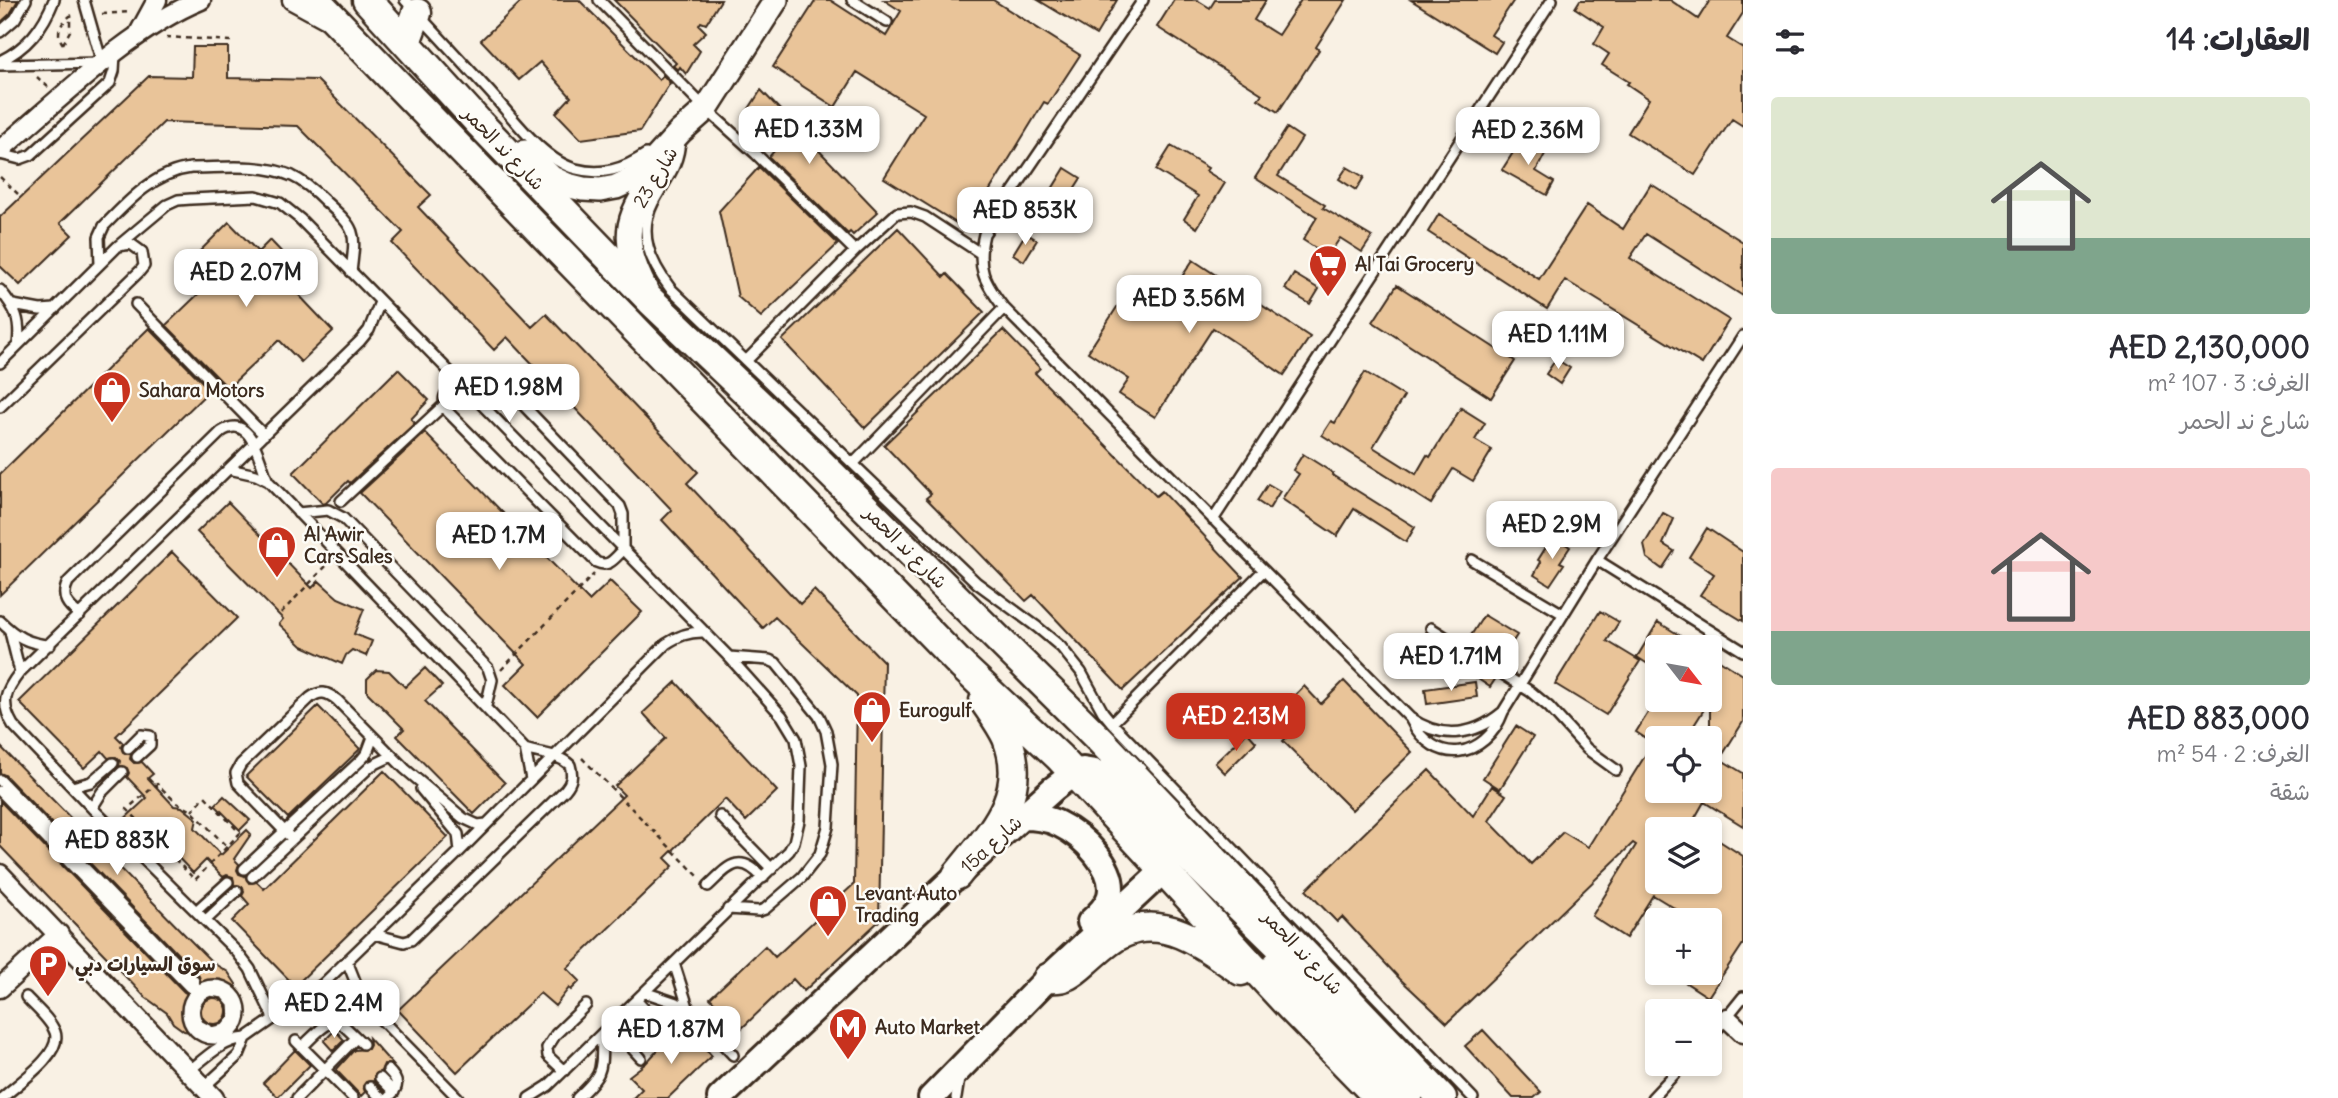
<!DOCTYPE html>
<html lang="ar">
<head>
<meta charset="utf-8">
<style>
	body { margin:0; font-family:Delius,"Playpen Sans Arabic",sans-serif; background:#f2f2f3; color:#2b2b33; direction:rtl; height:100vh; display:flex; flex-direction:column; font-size:26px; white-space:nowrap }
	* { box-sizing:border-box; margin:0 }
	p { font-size:23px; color:#7c7c81 }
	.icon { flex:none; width:38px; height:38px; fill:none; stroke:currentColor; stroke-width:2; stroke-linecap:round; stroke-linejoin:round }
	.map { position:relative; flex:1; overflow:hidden; direction:ltr }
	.side { display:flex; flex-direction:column; background:#fff; width:595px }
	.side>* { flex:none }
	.needle { width:46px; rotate:121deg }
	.controls { position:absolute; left:1645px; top:635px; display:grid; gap:14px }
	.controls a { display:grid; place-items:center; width:77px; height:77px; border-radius:7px; background:#fff; box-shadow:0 4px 10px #0003; font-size:35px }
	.price { position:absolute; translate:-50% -60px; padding:0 16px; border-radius:14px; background:#fff; color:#222; font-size:23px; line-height:46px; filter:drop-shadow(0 2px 4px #0008) }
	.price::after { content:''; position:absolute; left:50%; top:42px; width:21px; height:16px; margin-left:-10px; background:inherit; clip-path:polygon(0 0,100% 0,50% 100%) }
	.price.active { background:#c8321e; color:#fff }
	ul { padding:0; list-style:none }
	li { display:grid; align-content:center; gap:14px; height:371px; padding:0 28px }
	li span { display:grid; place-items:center; height:217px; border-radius:7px; color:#555 }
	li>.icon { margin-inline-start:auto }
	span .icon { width:126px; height:126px; fill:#fffc; stroke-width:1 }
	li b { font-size:30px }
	h2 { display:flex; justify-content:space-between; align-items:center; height:84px; padding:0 28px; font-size:30px }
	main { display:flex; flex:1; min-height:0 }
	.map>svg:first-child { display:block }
</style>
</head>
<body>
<main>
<section class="side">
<h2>العقارات: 14<svg class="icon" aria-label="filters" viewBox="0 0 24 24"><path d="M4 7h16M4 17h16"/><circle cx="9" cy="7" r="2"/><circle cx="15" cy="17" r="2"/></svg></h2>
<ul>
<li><span style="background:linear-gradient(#dfe7d0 65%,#7fa58c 0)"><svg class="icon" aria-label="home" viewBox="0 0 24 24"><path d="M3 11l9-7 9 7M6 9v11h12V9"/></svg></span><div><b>AED 2,130,000</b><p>الغرف: 3 · 107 m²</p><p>شارع ند الحمر</p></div></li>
<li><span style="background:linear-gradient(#f6c9c9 75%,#7fa58c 0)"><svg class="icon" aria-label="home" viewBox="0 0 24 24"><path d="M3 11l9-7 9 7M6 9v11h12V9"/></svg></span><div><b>AED 883,000</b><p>الغرف: 2 · 54 m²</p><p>شقة</p></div></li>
</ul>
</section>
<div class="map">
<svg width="1743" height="1098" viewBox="0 0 1743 1098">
	<rect width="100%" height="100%" fill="#f9f1e4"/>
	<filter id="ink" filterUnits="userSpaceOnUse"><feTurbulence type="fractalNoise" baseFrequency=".0143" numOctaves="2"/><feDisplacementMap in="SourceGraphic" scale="14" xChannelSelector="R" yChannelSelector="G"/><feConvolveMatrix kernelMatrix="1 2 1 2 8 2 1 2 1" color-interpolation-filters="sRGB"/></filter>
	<g filter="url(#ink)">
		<path fill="#e9c499" stroke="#3b2a1e" stroke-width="2" fill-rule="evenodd" d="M0 0H18L10 14 0 23Z
			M523 0H579L659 80 663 75 670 83 640 131 581 139 556 113 571 97 540 62 519 80 481 40Z
			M614 0H721L706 24 701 22 699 25 706 32 693 44 700 51 686 74 680 67 678 70 673 66 676 63Z
			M816 0H830L886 36 901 11 884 0H993L1080 55 1048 104 1044 102 966 229 884 178 924 114 857 72 835 107 773 67Z
			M1038 0H1117L1096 35Z
			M1174 0H1197L1210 8 1215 0H1266L1254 20 1278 35 1301 0H1346L1316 47 1319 50 1278 112 1258 99 1262 94 1157 27Z
			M1411 0H1514L1491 35 1502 42 1495 53Z
			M1580 0H1670L1698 19 1710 0H1743V13L1727 38 1743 48V126L1732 119 1695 175 1628 133 1649 99 1627 84 1629 82 1602 65 1609 54 1594 44 1604 27 1575 8Z
			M193 47H228V78L317 80 431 195 418 207 532 327 546 314 698 472 687 483 800 604 814 590 884 662 879 921 804 991 793 979 741 1029 710 998 765 946 775 957 854 884 857 696 775 617 763 628 662 520 672 510 507 337 494 350 392 243 403 232 298 126 164 122 60 223 72 235 20 285 0 266V217L149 76 192 77Z
			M761 90 878 212 853 235 850 232 848 234 769 157 774 151 743 118Z
			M1287 128 1302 138 1278 176 1325 205 1323 208 1372 237 1362 252 1340 238 1328 256 1303 240 1317 217 1255 178Z
			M1521 140 1545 154 1536 171 1554 182 1547 195 1502 170Z
			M1171 146 1208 168 1206 171 1225 183 1197 228 1184 219 1198 196 1156 170Z
			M759 167 838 244 761 317 738 297 719 211Z
			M1347 167 1364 177 1356 190 1339 179Z
			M1065 168 1081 178 1056 217 1041 207Z
			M1651 184 1743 242V296L1646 234 1630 258 1729 320 1702 364 1565 280 1547 309 1428 232 1439 214 1539 279 1587 205 1623 229Z
			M229 222 258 252 270 240 293 264 280 275 333 331 301 362 279 340 228 388 166 325 216 277 196 255Z
			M898 228 944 277 947 274 984 312 865 428 782 340Z
			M1026 233 1037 240 1024 261 1013 254Z
			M1193 260 1310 337 1284 375 1213 328 1155 417 1119 394 1129 379 1088 352 1126 293 1158 313Z
			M1294 274 1319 289 1310 304 1285 289Z
			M1397 285 1515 361 1491 398 1373 322Z
			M149 328 210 390 0 595V474Z
			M1003 330 1040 368 1035 373 1156 496 1162 491 1243 577 1123 690 1033 595 1026 601 926 498 931 494 884 445Z
			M1556 359 1570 368 1560 384 1546 374Z
			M398 369 429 400 411 419 415 423 350 483 348 481 326 503 323 504 293 473Z
			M1365 372 1404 396 1373 447 1416 474 1427 455 1430 457 1461 408 1485 423 1475 440 1492 450 1473 481 1453 469 1431 504 1322 435 1331 421 1335 423Z
			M425 433 589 601 610 581 642 612 537 717 505 685 526 664 360 493Z
			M1303 454 1333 473 1332 475 1415 527 1406 542 1354 509 1337 536 1282 499 1299 474 1293 470Z
			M1268 484 1280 491 1269 509 1257 501Z
			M228 502 312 588 319 581 338 598 364 609 354 634 372 641 366 656 352 650 346 655 342 664 302 646 279 624 283 619 197 532Z
			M1663 513 1674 519 1663 544 1674 551 1662 569 1647 558 1644 545Z
			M1707 528 1743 552V621L1700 595 1714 574 1689 557Z
			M1553 536 1570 547 1560 562 1564 564 1550 585 1534 575 1541 562 1538 560Z
			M172 552 237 618 116 736 123 743 121 747 123 752 131 754 130 759 134 763 142 762 153 774 148 778 174 806 182 807 197 819 195 828 221 855 247 830 251 834 234 859 239 864 237 870 239 874 245 876 249 883 257 882 264 889 384 771 448 837 295 986 232 921 249 904 242 896 244 892 243 887 234 885 233 877 227 875 223 877 206 860 193 873 145 823 134 836 119 824 147 798 127 777 129 773 127 768 119 766 120 761 116 757 108 758 102 751 84 768 19 702Z
			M1600 611 1619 622 1607 641 1640 661 1606 715 1555 684Z
			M1484 615 1517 635 1503 657 1470 637Z
			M1658 622 1700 648H1657V670L1637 657Z
			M1710 654 1743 675V722L1720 759 1743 773V826L1704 802 1688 830H1657V882H1710V835L1743 856V944L1708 997 1671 973H1710V920H1694L1653 895 1626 938 1592 916 1636 845 1633 843 1447 1023 1400 979 1342 917 1337 922 1306 890 1429 770 1473 816 1492 786 1506 795 1489 821 1531 864 1563 832 1588 847 1653 743 1636 732 1656 700H1710ZM1710 700V791H1657V738H1686Z
			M425 668 442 686 425 701 505 783 474 814 397 736 404 729 367 692V679L376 670 389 671 405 687Z
			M1484 670 1496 678 1490 687 1478 679Z
			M1344 681 1412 752 1352 810 1283 741 1294 730 1277 713 1304 686 1321 704Z
			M676 682 777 791 746 821 725 799 665 858 673 866 567 968 580 981 571 990 569 988 555 1006 540 993 457 1072 398 1010 624 795 615 786 666 738 643 713Z
			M1475 682 1477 697 1427 704 1425 689Z
			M318 706 360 749 288 818 246 776Z
			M1516 726 1533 737 1500 789 1483 778Z
			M1247 732 1256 742 1225 773 1215 763Z
			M0 746 193 943 213 963 228 972 236 984 238 999 226 986 210 984 202 986 199 976 5 775 0 773Z
			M224 796 250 820 240 830 215 805Z
			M0 801 184 992 190 995 188 1009 189 1019 193 1029 202 1034 184 1031 173 1023 167 1013 145 997 0 846Z
			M201 1011a13 13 0 1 1 26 0a13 13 0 1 1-26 0Z
			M684 1024 712 1056 668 1098H633L642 1089 629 1076 646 1063 666 1041 674 1040 675 1032Z
			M335 1030 344 1040 333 1051 324 1041Z
			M1483 1030 1541 1092 1534 1098H1513L1465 1046Z
			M369 1038 393 1065 384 1064 381 1071 374 1076V1081L366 1082 363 1086 365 1092 361 1096 336 1070 354 1050 368 1049 370 1045Z
			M295 1050 310 1065 278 1097 263 1083Z"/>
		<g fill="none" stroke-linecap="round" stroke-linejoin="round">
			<defs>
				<path id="service" d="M405 0C433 30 461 61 489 91 511 115 543 161 576 169 602 176 624 169 646 154
					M599 0 706 109 756 154 855 251
					M852 0 887 22
					M1143 0 984 234C976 268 984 282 1004 308L1410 718C1442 740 1474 736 1503 712
					M0 32 15 19 26 0
					M0 61C27 48 43 28 54 0
					M0 65 102 63 84 0
					M680 139C679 167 665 180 653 203 637 234 651 263 670 288L977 583 1037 627 1061 647 1081 672 1103 712 1112 723 1473 1098
					M0 154 20 159 31 155 110 83 114 71 115 54
					M100 264 99 237 104 226C128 201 155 172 191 168 223 168 262 163 292 176 305 182 316 192 326 202 357 230 356 231 351 272
					M0 290C16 309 21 320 18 345
					M136 304 264 435
					M13 305 40 310 55 309
					M746 361 855 251 897 213 911 212 925 217 980 253
					M0 363 118 246 167 205 178 200 191 199 256 196 280 203 300 219 729 657 782 716 796 739 801 766 799 821 794 842 789 851 548 1086 529 1098
					M489 381 505 386 620 506 623 514V550C614 559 609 568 596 562L448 412C432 383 471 383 489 381Z
					M0 407 140 271 144 266 142 252 131 244 118 246
					M853 464 1004 308
					M229 469 256 475 268 481
					M341 501 445 404
					M298 513 328 510 343 518 488 668 492 680 486 706
					M1213 520 1552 0
					M1472 560 1563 614
					M1597 560 1743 651
					M80 615C68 606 60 598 68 582L221 432C252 411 259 462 268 481L525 749 531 779
					M0 621C15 636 28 644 50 645
					M1431 628 1531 692 1549 707 1587 749 1616 770
					M10 632 20 672
					M1411 720C1434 767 1486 759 1503 712L1597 560 1743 336
					M1112 723 1263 571
					M128 748 141 735 150 736V745L137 757
					M0 780 194 981 197 994
					M72 787 91 782 113 763
					M421 789 458 834 460 851
					M0 791 189 987 203 994 210 991 224 993 233 1004 234 1018 225 1029 212 1032 199 1025C192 1014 193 1004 203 994
					M92 808 102 792 122 772
					M720 816 772 869
					M292 839 238 783 236 773 241 764 310 698C320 690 327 692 337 700L405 769 463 818 478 825 486 824
					M244 869 362 759 367 753 373 737
					M252 877 371 766 392 756
					M708 886C728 867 739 851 763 878
					M728 909 759 911 765 909 802 877 820 854 828 827 832 764 826 731 819 716 776 663 769 660 729 657
					M196 911 228 882
					M206 920 237 891
					M374 934 404 942 411 940 565 790C572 782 573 775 570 765 557 753 542 755 525 749
					M347 961 363 1001 458 1098
					M674 963 688 1007 733 1055
					M323 984 363 1001
					M187 1012a27 27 0 1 1 54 0a27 27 0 1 1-54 0Z
					M644 992 688 1007
					M636 1000 669 1035
					M273 1017 250 969 237 952 92 808 13 725C0 703 5 691 20 672L360 341 369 330 380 302
					M611 1025 641 1058
					M1710 1038 1743 997
					M296 1041 353 1098
					M302 1047C312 1038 325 1021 339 1021L363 1044
					M388 1070C399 1081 400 1087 388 1098
					M189 1071C206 1057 223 1040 246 1038L323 984 460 851 666 644C678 636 688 632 702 632
					M564 1071 548 1056 547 1048 556 1034 586 1005
					M380 1078 394 1092
					M204 1087 239 1055 246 1038
					M370 1087 381 1098
					M2 1098C17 1084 63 1054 55 1032 50 1019 35 1007 26 997
					M297 1098 356 1038
					M577 1098C605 1072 601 1071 602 1033
					M956 1098 959 1079
					M1652 1098 1684 1064"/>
				<path id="minor" d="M292 0 325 18
					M139 33 157 0
					M0 150C59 100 130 29 201 0
					M0 874 214 1098
					M0 988 59 934
					M1727 1018 1743 1033"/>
				<path id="tertiary" d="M525 152 552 178 567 185 583 189 600 190 616 187 631 180 649 166 680 132 706 109 776 0
					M646 290C615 230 630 213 665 163"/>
				<path id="secondary" d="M1021 817C1034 817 1048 818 1059 824 1082 835 1117 868 1110 896 1107 907 1098 915 1090 922
					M720 1098 957 875 1053 789 1074 773 1083 770 1095 772 1104 777 1307 976
					M931 1098 1048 978 1164 870 1175 854"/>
				<path id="primary" d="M316 0 962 666 1059 757 1291 1008 1379 1098
					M367 0 480 124 651 301 799 442 1100 740 1442 1098
					M406 42 417 13
					M957 875C990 833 1030 796 1007 738 1001 725 992 713 984 701
					M1277 965 1408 1098
					M1048 978C1064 980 1073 973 1085 962 1097 952 1109 939 1124 933 1167 914 1208 948 1241 971"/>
			</defs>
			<use href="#service" stroke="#3b2a1e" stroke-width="14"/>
			<use href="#minor" stroke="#3b2a1e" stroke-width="23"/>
			<use href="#tertiary" stroke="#3b2a1e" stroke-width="28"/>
			<use href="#secondary" stroke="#3b2a1e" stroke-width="30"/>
			<use href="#primary" stroke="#3b2a1e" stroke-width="33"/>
			<path stroke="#3b2a1e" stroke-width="2.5" stroke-dasharray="5 5" stroke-linecap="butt" d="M102 14 130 12
				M166 37 232 41
				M63 44C55 33 60 24 70 16L74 15
				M63 44 70 31V16
				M37 77 48 87
				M0 177 18 194
				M281 613 328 564
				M501 670 594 574
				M582 758 700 878
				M192 811 205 796 240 833 195 880 127 809 157 784 177 803 192 811 227 847
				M135 836 144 827"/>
			<use href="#service" stroke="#fdfcf7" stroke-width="9"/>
			<use href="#minor" stroke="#fdfcf7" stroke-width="18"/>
			<use href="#tertiary" stroke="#fdfcf7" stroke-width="23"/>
			<use href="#secondary" stroke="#fdfcf7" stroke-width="24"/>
			<use href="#primary" stroke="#fdfcf7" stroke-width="28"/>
		</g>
	</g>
	<defs>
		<symbol id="supermarket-pin" viewBox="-11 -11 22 30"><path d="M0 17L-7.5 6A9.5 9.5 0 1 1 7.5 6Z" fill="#c8321e" stroke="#fdfcf7"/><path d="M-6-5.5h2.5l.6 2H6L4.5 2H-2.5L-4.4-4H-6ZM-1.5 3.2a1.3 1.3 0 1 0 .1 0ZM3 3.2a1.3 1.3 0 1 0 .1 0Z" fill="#fff"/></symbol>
		<symbol id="shop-pin" viewBox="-11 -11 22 30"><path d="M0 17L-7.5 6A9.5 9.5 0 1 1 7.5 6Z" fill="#c8321e" stroke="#fdfcf7"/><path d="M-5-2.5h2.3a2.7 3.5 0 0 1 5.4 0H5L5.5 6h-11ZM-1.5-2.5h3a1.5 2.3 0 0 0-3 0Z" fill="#fff"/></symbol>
		<symbol id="parking-pin" viewBox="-11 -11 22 30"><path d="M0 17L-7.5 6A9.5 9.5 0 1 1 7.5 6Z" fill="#c8321e" stroke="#fdfcf7"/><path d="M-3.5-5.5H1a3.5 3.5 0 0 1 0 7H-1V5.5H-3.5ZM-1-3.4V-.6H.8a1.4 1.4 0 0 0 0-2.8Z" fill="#fff"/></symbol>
		<symbol id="metro-pin" viewBox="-11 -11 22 30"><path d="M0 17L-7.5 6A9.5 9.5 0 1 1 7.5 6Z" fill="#c8321e" stroke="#fdfcf7"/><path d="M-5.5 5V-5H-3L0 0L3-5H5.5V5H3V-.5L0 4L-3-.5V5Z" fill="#fff"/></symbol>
	</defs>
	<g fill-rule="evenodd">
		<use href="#supermarket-pin" x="1306" y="242" width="44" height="60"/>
		<use href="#shop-pin" x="90" y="368" width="44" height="60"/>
		<use href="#shop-pin" x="255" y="523" width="44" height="60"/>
		<use href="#shop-pin" x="850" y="688" width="44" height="60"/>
		<use href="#shop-pin" x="806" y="882" width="44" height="60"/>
		<use href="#parking-pin" x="26" y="942" width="44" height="60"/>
		<use href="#metro-pin" x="826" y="1005" width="44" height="60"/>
	</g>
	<g text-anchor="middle" stroke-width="5" stroke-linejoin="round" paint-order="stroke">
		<g font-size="19" fill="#3b2a1e" stroke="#fdfcf7">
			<text transform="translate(504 148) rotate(46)" y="7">شارع ند الحمر</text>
			<text transform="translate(655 177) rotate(-59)" y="7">شارع 23</text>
			<text transform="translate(906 547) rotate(45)" y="7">شارع ند الحمر</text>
			<text transform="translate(991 844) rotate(-42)" y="7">15a شارع</text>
			<text transform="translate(1303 952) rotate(47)" y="7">شارع ند الحمر</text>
		</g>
		<g font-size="19" font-weight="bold" fill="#3b2a1e" stroke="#fdfcf7" text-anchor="start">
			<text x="1355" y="271">Al Tai Grocery</text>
			<text x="139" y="397">Sahara Motors</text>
			<text x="304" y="541">Al Awir<tspan x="304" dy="22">Cars Sales</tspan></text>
			<text x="899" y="717">Eurogulf</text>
			<text x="855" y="900">Levant Auto<tspan x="855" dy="22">Trading</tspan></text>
			<text x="75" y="971">سوق السيارات دبي</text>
			<text x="875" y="1034">Auto Market</text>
		</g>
	</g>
</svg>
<div class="controls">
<a><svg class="needle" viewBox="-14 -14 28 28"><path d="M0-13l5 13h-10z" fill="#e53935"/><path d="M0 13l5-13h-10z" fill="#7c7c81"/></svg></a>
<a><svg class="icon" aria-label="locate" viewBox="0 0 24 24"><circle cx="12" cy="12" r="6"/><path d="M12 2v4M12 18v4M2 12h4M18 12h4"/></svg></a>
<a><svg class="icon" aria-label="layers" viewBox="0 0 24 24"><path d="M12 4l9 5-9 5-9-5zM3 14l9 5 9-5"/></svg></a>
<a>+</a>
<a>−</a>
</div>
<b class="price" style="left:809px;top:166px">AED 1.33M</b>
<b class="price" style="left:1528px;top:167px">AED 2.36M</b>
<b class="price" style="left:1025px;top:247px">AED 853K</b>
<b class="price" style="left:246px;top:309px">AED 2.07M</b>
<b class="price" style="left:1189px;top:335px">AED 3.56M</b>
<b class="price" style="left:1558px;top:371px">AED 1.11M</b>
<b class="price" style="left:509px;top:424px">AED 1.98M</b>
<b class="price" style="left:1552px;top:561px">AED 2.9M</b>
<b class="price" style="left:499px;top:572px">AED 1.7M</b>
<b class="price" style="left:1451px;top:693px">AED 1.71M</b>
<b class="price active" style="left:1236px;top:753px">AED 2.13M</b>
<b class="price" style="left:117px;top:877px">AED 883K</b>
<b class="price" style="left:334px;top:1040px">AED 2.4M</b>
<b class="price" style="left:671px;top:1066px">AED 1.87M</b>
</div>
</main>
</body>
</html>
